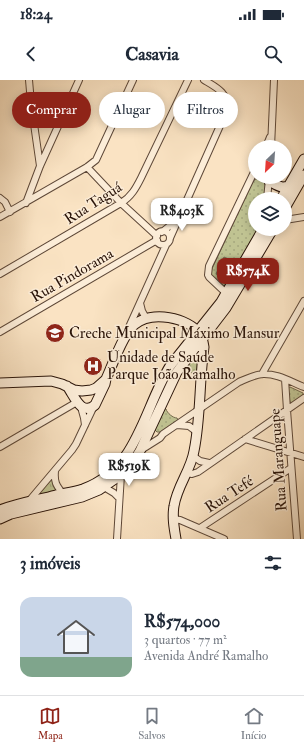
<!DOCTYPE html>
<html lang="pt">
<head>
<meta charset="utf-8">
<style>
	body { margin:0; font-family:"IM FELL Double Pica",serif; background:#f6f6f7; color:#1f2937; height:100vh; display:flex; flex-direction:column; font-size:15px; white-space:nowrap }
	* { box-sizing:border-box; margin:0 }
	p { font-size:13px; color:#747a83 }
	.icon { flex:none; width:22px; height:22px; fill:none; stroke:currentColor; stroke-width:2; stroke-linecap:round; stroke-linejoin:round }
	.map { position:relative; height:459px; overflow:hidden }
	.sheet { display:flex; flex-direction:column; background:#fff; flex:1 }
	.sheet>* { flex:none }
	.top-card { position:absolute; left:12px; top:12px; width:280px; height:36px; display:flex; gap:8px }
	.needle { width:26px; rotate:205deg }
	.fabs { position:absolute; left:248px; top:60px; display:grid; gap:8px }
	.fabs a { display:grid; place-items:center; width:44px; height:44px; border-radius:50%; background:#fff; box-shadow:0 2px 10px #0003; font-size:20px }
	.price { position:absolute; translate:-50% -34px; padding:0 9px; border-radius:8px; background:#fff; color:#222; font-size:13px; line-height:26px; filter:drop-shadow(0 1px 2px #0008) }
	.price::after { content:''; position:absolute; left:50%; top:24px; width:12px; height:9px; margin-left:-6px; background:inherit; clip-path:polygon(0 0,100% 0,50% 100%) }
	.price.active { background:#8f2418; color:#fff }
	ul { padding:0; list-style:none }
	li { display:flex; align-items:center; gap:12px; height:100px; padding:0 20px }
	li span { display:grid; place-items:center; flex:none; width:112px; height:80px; border-radius:12px; color:#555 }
	li>.icon { margin-inline-start:auto }
	span .icon { width:48px; height:48px; fill:#fffc; stroke-width:1 }
	li b { font-size:17px }
	h2 { display:flex; justify-content:space-between; align-items:center; height:48px; padding:0 20px; font-size:17px }
	.chip { padding:0 14px; border-radius:18px; background:#fff; box-shadow:0 2px 10px #0003; font-size:14px; line-height:36px }
	.chip.active { background:#8f2418; color:#fff }
	.status { display:flex; justify-content:space-between; align-items:center; height:28px; padding:0 20px; background:#fff; direction:ltr }
	.status svg { height:11px; fill:currentColor }
	header { display:flex; justify-content:space-between; align-items:center; height:52px; padding:0 20px; background:#fff; font-size:18px; font-weight:700 }
	.tab-bar { display:flex; justify-content:space-around; align-items:center; height:56px; border-top:1px solid #e0e1e3; background:#fff; font-size:11px; color:#747a83 }
	.tab-bar a { display:grid; justify-items:center; gap:2px }
	.tab-bar .active { color:#8f2418 }
	.map>svg:first-child { display:block }
</style>
</head>
<body>
<div class="status"><b>18:24</b><svg viewBox="0 0 49 12"><path d="M0 12V9h3v3zM5 12V6h3v6zM10 12V3h3v9zM15 12V0h3v12zM26 1h20v11H26zM47 4h2v5h-2z"/></svg></div>
<header><svg class="icon" aria-label="back" viewBox="0 0 24 24"><path d="M15 5l-7 7 7 7"/></svg>Casavia<svg class="icon" aria-label="search" viewBox="0 0 24 24"><circle cx="10" cy="10" r="6"/><path d="M15 15l6 6"/></svg></header>
<div class="map">
<svg width="304" height="459" viewBox="0 0 304 459">
	<defs>
		<pattern id="grass-tufts" width="24" height="20" patternUnits="userSpaceOnUse"><rect width="24" height="20" fill="#c0c392"/><path d="M3 7l-1-3M5 7V3M7 7l1-3M15 17l-1-3M17 17v-4M19 17l1-3" fill="none" stroke="#a5a77d"/></pattern>
		<pattern id="park-dots" width="8" height="8" patternUnits="userSpaceOnUse"><rect width="8" height="8" fill="#c0c392"/><path d="M2 2h.1M6 6h.1" fill="none" stroke="#a5a77d" stroke-width="1.8" stroke-linecap="round"/></pattern>
	</defs>
	<rect width="100%" height="100%" fill="#fae3c3"/>
	<filter id="stains"><feTurbulence type="fractalNoise" baseFrequency=".005" numOctaves="4"/><feColorMatrix values="0 0 0 0 .2 0 0 0 0 .09 0 0 0 0 .02 0 0 0 .5 -.17"/></filter>
	<radialGradient id="worn" r=".72"><stop offset=".6" stop-color="#630" stop-opacity="0"/><stop offset="1" stop-color="#630" stop-opacity=".3"/></radialGradient>
	<path fill="url(#grass-tufts)" stroke="#756c4e" d="M51 400H53L54 407 57 411 38 415Z"/>
	<path fill="url(#park-dots)" stroke="#756c4e" d="M256 99C261 99 264 99 266 103L264 119H255V149H259L226 206C220 207 216 200 212 196L211 195V191L253 101Z
		M197 273H199L198 297H196L194 294 190 292 184 293 181 291Z
		M290 307 303 313V316L291 324 290 323 288 308Z
		M163 328 166 329C167 333 173 338 177 338L178 340 160 352H157L154 349Z"/>
	<path fill="#c0c392" stroke="#756c4e" d="M224 177 233 182 226 198 216 194Z"/>
	<g fill="none" stroke-linecap="round" stroke-linejoin="round">
		<defs>
			<path id="street" d="M29 0 31 23 40 86
				M266 67 270 57
				M271 67 274 0
				M87 87 121 123 157 156
				M0 118 5 122 10 132
				M267 119 269 99
				M26 123 40 86 79 0
				M0 137 87 87 96 80 133 0
				M285 140 304 137
				M156 158a7 7 0 1 1 14 0a7 7 0 1 1-14 0Z
				M162 152 177 140
				M170 158 227 30C229 13 216 7 204 0
				M0 194 121 123C131 117 136 108 141 98L188 0
				M226 213 209 197 208 195 209 186 255 90
				M140 223 142 231 146 238
				M129 247 166 165
				M0 252 157 160
				M262 294 304 221
				M285 299 287 330 297 459
				M81 327 84 338 85 345
				M177 345 189 346 197 352
				M245 359 304 377
				M0 367 77 322
				M141 370 160 358 163 354 239 302C246 299 254 295 262 294 277 293 291 302 304 307
				M193 376 200 381 209 383
				M55 391C54 402 56 405 63 414
				M187 393 192 394 198 392 304 318
				M104 407 114 413 119 418
				M29 421 72 370 76 364 94 326
				M173 439 180 440 224 459
				M200 448 291 388
				M117 459 121 395"/>
			<path id="secondary" d="M269 101C273 103 277 106 282 107 286 107 287 105 292 107
				M281 119 304 79
				M285 128 304 95
				M0 303 51 301 62 304 74 310 82 311 91 310 96 308 105 300
				M67 306C74 315 81 337 95 325L105 304 106 299C113 284 123 254 134 245 151 230 188 237 201 255 203 259 203 263 204 267 199 302 201 337 194 371 191 390 177 406 174 426 172 437 174 448 176 459
				M0 430C18 423 37 420 56 415 65 413 74 412 83 409 138 389 143 330 170 286L221 222 263 149
				M0 439 11 434 82 417 99 410 112 401 121 395 135 379 140 371 177 292 226 228 273 149"/>
		</defs>
		<use href="#street" stroke="#5e4838" stroke-width="8"/>
		<use href="#secondary" stroke="#2a1409" stroke-width="11"/>
		<use href="#street" stroke="#fcedd8" stroke-width="6"/>
		<use href="#secondary" stroke="#fcedd8" stroke-width="9"/>
	</g>
	<defs>
		<symbol id="school-disc" viewBox="-11 -11 22 22"><circle r="9.5" fill="#8f2418" stroke="#fcedd8"/><path d="M0-5L7-2L0 1L-7-2ZM-4 1L0 2.5L4 1V4Q0 6-4 4Z" fill="#fff"/></symbol>
		<symbol id="hospital-disc" viewBox="-11 -11 22 22"><circle r="9.5" fill="#8f2418" stroke="#fcedd8"/><path d="M-5-5h3v3.5h4V-5h3V5h-3V1.5h-4V5h-3Z" fill="#fff"/></symbol>
	</defs>
	<g fill-rule="evenodd">
		<use href="#school-disc" x="44" y="242" width="22" height="22"/>
		<use href="#hospital-disc" x="82" y="275" width="22" height="22"/>
	</g>
	<g text-anchor="middle" stroke-width="3" stroke-linejoin="round" paint-order="stroke">
		<g font-size="15" fill="#2a1409" stroke="#fcedd8">
			<text transform="translate(93 123) rotate(-33)" y="5">Rua Taguá</text>
			<text transform="translate(72 195) rotate(-30)" y="5">Rua Pindorama</text>
			<text transform="translate(278 380) rotate(-94)" y="5">Rua Maranguape</text>
			<text transform="translate(229 414) rotate(-33)" y="5">Rua Tefé</text>
		</g>
		<g font-size="15" fill="#2a1409" stroke="#fcedd8" text-anchor="start">
			<text x="69" y="258">Creche Municipal Máximo Mansur</text>
			<text x="107" y="282">Unidade de Saúde<tspan x="107" dy="17">Parque João Ramalho</tspan></text>
		</g>
	</g>
	<rect width="100%" height="100%" filter="url(#stains)"/>
	<rect width="100%" height="100%" fill="url(#worn)"/>
</svg>
<div class="fabs">
<a><svg class="needle" viewBox="-14 -14 28 28"><path d="M0-13l5 13h-10z" fill="#e53935"/><path d="M0 13l5-13h-10z" fill="#747a83"/></svg></a>
<a><svg class="icon" aria-label="layers" viewBox="0 0 24 24"><path d="M12 4l9 5-9 5-9-5zM3 14l9 5 9-5"/></svg></a>
</div>
<b class="price" style="left:182px;top:152px">R$403K</b>
<b class="price active" style="left:248px;top:212px">R$574K</b>
<b class="price" style="left:129px;top:407px">R$519K</b>
<div class="top-card">
<a class="chip active">Comprar</a>
<a class="chip">Alugar</a>
<a class="chip">Filtros</a>
</div>
</div>
<section class="sheet">
<h2>3 imóveis<svg class="icon" aria-label="filters" viewBox="0 0 24 24"><path d="M4 7h16M4 17h16"/><circle cx="9" cy="7" r="2"/><circle cx="15" cy="17" r="2"/></svg></h2>
<ul>
<li><span style="background:linear-gradient(#c9d6e8 75%,#7fa58c 0)"><svg class="icon" aria-label="home" viewBox="0 0 24 24"><path d="M3 11l9-7 9 7M6 9v11h12V9"/></svg></span><div><b>R$574,000</b><p>3 quartos · 77 m²</p><p>Avenida André Ramalho</p></div></li>
</ul>
</section>
<nav class="tab-bar">
<a class="active"><svg class="icon" aria-label="map" viewBox="0 0 24 24"><path d="M3 6l6-2 6 2 6-2v14l-6 2-6-2-6 2zM9 4v14M15 6v14"/></svg>Mapa</a>
<a><svg class="icon" aria-label="saved" viewBox="0 0 24 24"><path d="M7 4h10v16l-5-4-5 4z"/></svg>Salvos</a>
<a><svg class="icon" aria-label="home" viewBox="0 0 24 24"><path d="M3 11l9-7 9 7M6 9v11h12V9"/></svg>Início</a>
</nav>
</body>
</html>
